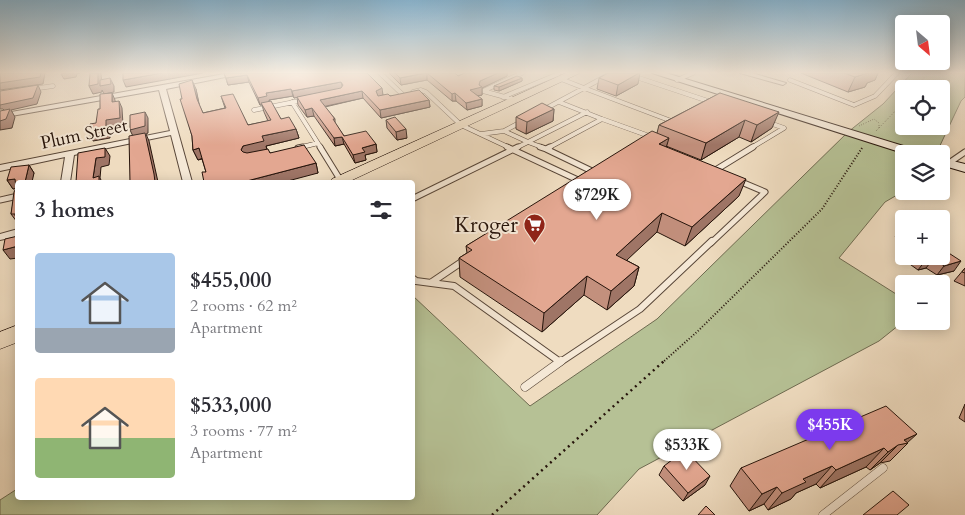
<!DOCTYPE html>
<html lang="en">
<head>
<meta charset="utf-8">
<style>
	body { margin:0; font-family:Cardo,serif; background:#f7f7f7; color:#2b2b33; height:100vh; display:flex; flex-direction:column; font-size:19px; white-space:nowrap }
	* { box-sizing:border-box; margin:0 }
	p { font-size:16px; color:#7c7c81 }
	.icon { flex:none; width:28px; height:28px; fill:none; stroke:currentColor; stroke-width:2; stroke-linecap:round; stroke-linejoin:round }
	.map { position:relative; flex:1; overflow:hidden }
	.side { position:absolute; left:15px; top:180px; width:400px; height:320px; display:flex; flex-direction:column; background:#fff; border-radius:5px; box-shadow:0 2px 12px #0003 }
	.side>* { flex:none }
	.needle { width:32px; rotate:152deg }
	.fabs { position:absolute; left:895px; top:15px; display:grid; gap:10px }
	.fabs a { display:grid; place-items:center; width:55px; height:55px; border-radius:5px; background:#fff; box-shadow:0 2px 12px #0003; font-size:25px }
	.price { position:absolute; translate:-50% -42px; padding:0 11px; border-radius:18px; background:#fff; color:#222; font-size:16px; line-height:32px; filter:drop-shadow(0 1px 2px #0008) }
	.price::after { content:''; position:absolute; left:50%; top:30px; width:15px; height:11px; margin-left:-8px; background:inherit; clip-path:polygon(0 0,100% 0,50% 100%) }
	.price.selected { background:#7c3aed; color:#fff }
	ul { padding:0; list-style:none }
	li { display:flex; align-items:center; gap:15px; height:125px; padding:0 20px }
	li span { display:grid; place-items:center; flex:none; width:140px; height:100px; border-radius:5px; color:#555 }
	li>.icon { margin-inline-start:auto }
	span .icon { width:60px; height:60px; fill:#fffc; stroke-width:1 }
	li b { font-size:21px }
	h2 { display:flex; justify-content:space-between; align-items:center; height:60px; padding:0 20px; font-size:21px }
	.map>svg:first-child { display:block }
</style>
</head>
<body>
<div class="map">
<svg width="965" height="515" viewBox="0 0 965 515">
	<rect width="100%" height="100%" fill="#efdcc0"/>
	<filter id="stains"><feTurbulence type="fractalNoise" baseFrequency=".004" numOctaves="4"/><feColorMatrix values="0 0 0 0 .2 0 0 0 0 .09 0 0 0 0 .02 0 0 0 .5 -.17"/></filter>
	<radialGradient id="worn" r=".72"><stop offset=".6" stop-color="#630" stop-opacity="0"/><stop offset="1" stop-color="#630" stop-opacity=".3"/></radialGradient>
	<path fill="#b6c195" stroke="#6e6a50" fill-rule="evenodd" d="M912 73H965V97L961 101 936 154H904V191L885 202 839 258 904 299V321L879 341 639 469 597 515H0V500L17 489 18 498H412L413 296 530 406 657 319 848 132 883 104ZM904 89H941V126H904Z"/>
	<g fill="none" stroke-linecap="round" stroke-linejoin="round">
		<defs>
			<path id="service-far3" d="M380 73 402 94
				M624 73 714 103
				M561 79 584 88 610 74 618 73
				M677 80 693 73
				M790 80 854 105 875 96 897 73
				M32 89 53 86
				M413 92 421 90 426 92 461 125 510 148
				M503 97 558 74
				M516 100 483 91 522 73
				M292 102 321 148
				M254 110 304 100
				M543 110 584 88 674 122
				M602 119 652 137
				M504 131 528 142 516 148
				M481 134 504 131 521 122
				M528 142 544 148
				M528 142 587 112
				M298 148 318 143
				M548 148 602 119 559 102
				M751 148 784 128 767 122"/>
			<path id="service-far2" d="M320 147 341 181 344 182
				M507 147 580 181
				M540 147 546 149 550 147
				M298 148 303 147
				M546 149 596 173
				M949 163 965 152
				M714 171 753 147
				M412 199 518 147
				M0 200 18 196
				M711 243 765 192 739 181"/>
			<path id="service-far1" d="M412 278 416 281 454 286 560 362
				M432 282 466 259
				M559 363 640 309 712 241"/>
			<path id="service" d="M525 387 561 361
				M823 515 883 468"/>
			<path id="minor" d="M230 73H245L166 89 192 182H183L171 135 74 155 70 182H61L65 157 0 171V165L170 131 159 90 0 118V114Z
				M740 73H752L786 83 783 85Z
				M18 229V236L0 240V234Z"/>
			<path id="secondary" d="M652 73H666L923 152 925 154H906Z
				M941 158 965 164V172L941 165Z"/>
			<path id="primary" d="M566 73H580L348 182H330L332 179Z
				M18 325V342L0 349V332Z"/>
		</defs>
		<use href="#service-far3" stroke="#584638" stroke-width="5"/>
		<use href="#service-far2" stroke="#584638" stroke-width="7"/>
		<use href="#service-far1" stroke="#584638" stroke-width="8"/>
		<use href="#service" stroke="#584638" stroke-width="9"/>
		<use href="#minor" stroke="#584638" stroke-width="2"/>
		<use href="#secondary" stroke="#26140b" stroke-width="2"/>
		<use href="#primary" stroke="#26140b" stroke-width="1"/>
		<path stroke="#26140b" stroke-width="1" stroke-dasharray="0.5 2" stroke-linecap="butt" d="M915 89 928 73
			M859 126 874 119 879 123V128
			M876 131 904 102"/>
		<path stroke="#26140b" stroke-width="2" stroke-dasharray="1 2" stroke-linecap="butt" d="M662 363 699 330 822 209 862 148"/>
		<path stroke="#26140b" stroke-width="2.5" stroke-dasharray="2 4" stroke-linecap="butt" d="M492 515 664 361"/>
		<use href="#service-far3" stroke="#f5e8d6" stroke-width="4"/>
		<use href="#service-far2" stroke="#f5e8d6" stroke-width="5"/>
		<use href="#service-far1" stroke="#f5e8d6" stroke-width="6"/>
		<use href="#service" stroke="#f5e8d6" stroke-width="8"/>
		<use href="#minor" fill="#f5e8d6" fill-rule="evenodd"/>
		<use href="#secondary" fill="#f5e8d6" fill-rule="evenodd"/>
		<use href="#primary" fill="#efdcc0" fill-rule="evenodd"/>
	</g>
	<path fill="#c3907d" stroke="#26140b" d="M224 73H367L383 95 429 100 430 107 381 118 363 98 325 107 335 119V123L344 136 376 144 377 152 365 155 366 160 355 163 344 144 335 146 314 116 307 117 298 105 297 97H298L294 98 293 96 269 100 281 119 296 129 299 138 266 146 267 149 270 153 316 163 318 173 206 172 202 159 198 160 193 150 192 136 182 99 196 89 199 105 203 113 225 108 221 96 248 125 268 121 264 112 262 105H260L249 82 228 85Z
		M389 73H455L458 76 465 73H507V76L482 88V95L477 96 482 99V106L467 110 456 101H452L427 80 401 85Z
		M801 73H878L875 80 867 83 865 87 848 92Z
		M522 78V81L499 91 494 90V86Z
		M599 78 638 84 616 96 597 89Z
		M720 93 772 128 751 142 739 137 701 160 666 146V147L739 196 685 246 657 232 626 260 639 267 634 286 607 310 584 295 542 332 460 277 459 258 467 253 466 246 657 133 659 125Z
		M554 109 553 121 526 134 516 129V117Z
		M386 120 407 138 397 140 387 128Z
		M29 165 34 173 18 215 17 222 11 214 16 188 13 189 7 180Z
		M904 225V241L895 237Z
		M904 251V256H941L954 271 937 275 926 268 918 270 900 257Z
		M965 268V286L954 281Z
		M965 404V422L959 418Z
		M908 443 890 461 880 463 870 470 866 467 820 488 816 484 796 493 791 499 768 510 764 504 749 511 730 486 741 468Z
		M664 466 705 485 683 501 659 475Z"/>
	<path fill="#9f7566" stroke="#26140b" d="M41 73H45L43 84 0 90V83Z
		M65 73H80L77 74 76 77 64 79 61 74Z
		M98 73H101L102 85 110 78 114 86V92L104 94 102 90V92L93 94 89 86Z
		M162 73H203L126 87 123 80Z
		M427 73V80L401 85 400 78Z
		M498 73H507V76L482 88V95L471 97 470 90 479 85 480 81Z
		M639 73H640L638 84 616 96 618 85Z
		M866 73H878L875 80 867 83 865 87 848 92 855 77Z
		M247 75 249 82 228 85 226 78Z
		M522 78V81L499 91V87Z
		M192 80 196 89 200 108 197 99Z
		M341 82 343 89 294 98 292 91Z
		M38 85 41 92 37 104 11 110 15 117 12 128 0 130V121L5 111 3 109H0V102Z
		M382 88 383 95 377 98 376 91Z
		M291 89 293 96 269 100V103L260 105 258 98 266 93Z
		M362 91 363 98 322 107 320 100Z
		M112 93 115 100 116 109 112 102Z
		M455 93 456 101H452V94Z
		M482 99V106L467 110 466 103Z
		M429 100 430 107 381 118 380 110Z
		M119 101 122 108 123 125 110 128V138L93 141 89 133 106 120Z
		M312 108 314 116 307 117 305 110Z
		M554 109 553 121 526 134 527 122Z
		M145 112 148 118V133L146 134 149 141 158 182H155L130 130Z
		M779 112 772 128 751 142 757 125Z
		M745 120 739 137 701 160 706 143Z
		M296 129 299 138 266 146 267 150 245 159 241 150 243 146 262 136Z
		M406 129 407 138 397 140 396 132Z
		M342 137 344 144 335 146 334 138Z
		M669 138 664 155 659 144Z
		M376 144 377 152 365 155 366 160 355 163 353 155 362 148Z
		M105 148 110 156 109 165 101 167 100 178 102 182H96L93 178 96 158Z
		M199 148 203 158 198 160 193 150Z
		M316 163 318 173 284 182H243Z
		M29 165 34 173 32 182H25Z
		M15 179 18 188 13 189 7 180Z
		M746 179 739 196 685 246 692 227Z
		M662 213 657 232 612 274 616 255Z
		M18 246V258L10 259 3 250Z
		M934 258 926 268 918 270 925 261Z
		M961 261 954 271 937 275 944 266Z
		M639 267 634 286 607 310 611 291Z
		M587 276 584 295 542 332 544 313Z
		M917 434 907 443 904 440Z
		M898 445 880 463 870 470 888 452Z
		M884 448 866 467 820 488 836 470Z
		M832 466 816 484 796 493 791 499 768 510 782 493 803 479Z
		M710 476 705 485 683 501 688 493Z
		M777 487 764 504 749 511 762 494Z"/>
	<path fill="#e3a791" stroke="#26140b" d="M0 73H41L40 77 0 83Z
		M90 73H98V84L89 86Z
		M123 73H162L123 80Z
		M224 73H367L382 88 376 91 378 96 388 94 390 96 419 90 429 100 380 110 362 91 320 100 335 119H333L344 136 366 131 376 144 362 148 365 152 353 155 342 137 334 138 312 108 305 110 297 97 341 88 343 85 341 82 292 91 291 89 266 93 267 96 258 98 247 75 226 78Z
		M395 73H425L400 78Z
		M427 73H455L458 76 465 73H498L480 81 479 85 482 87 470 90 482 99 466 103 455 93 452 94Z
		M608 73H639L618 85 599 78Z
		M844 73H868L855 77Z
		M517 76 522 78 499 87 494 86Z
		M110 78 111 84 100 86V80Z
		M192 80 197 99 203 113 226 108 221 96 233 94 248 125 271 120 261 103 271 101 281 119 289 117 296 129 262 136 264 141 243 146 241 150 243 152 247 153 268 149 270 153 304 145 316 163 243 182H204L202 172H206L199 148 193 150 192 136 180 99H182L179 84Z
		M38 85 33 98 0 105V91Z
		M112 93V102L119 101 120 118 106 120V130L89 133 90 124 96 123 98 109H100V94Z
		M720 93 779 112 757 125 745 120 706 143 659 125Z
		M542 103 554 109 527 122 516 117Z
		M10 109 6 119 0 121V111Z
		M145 112V126L130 130V115Z
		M395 117 406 129 396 132 386 120Z
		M652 131 669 138 659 144 746 179 692 227 662 213 616 255 639 267 611 291 587 276 544 313 459 258 472 250 466 246Z
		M145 133 154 174 155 182H130L129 136Z
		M105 148V157L96 158 93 178 99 176V182H76L78 153Z
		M29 165 25 182H18V215L15 216V214H11L14 192 16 188 15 179 7 180 11 167Z
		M912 214 924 219H908Z
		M18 236V246L3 250 5 239Z
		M941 248 961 261 944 266 934 258 925 261 919 256H941Z
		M965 268V273L962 272Z
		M886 406 917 434 904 440 908 443 898 445 888 452 884 448 836 470 832 466 803 479 806 482 782 493 777 487 762 494 741 468Z
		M685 450 710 476 688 493 664 466Z
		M893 491 909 505 897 515H863Z
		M706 506 715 515H698Z"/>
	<linearGradient id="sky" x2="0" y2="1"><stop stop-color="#89b7d4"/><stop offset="0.5" stop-color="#f8efe3"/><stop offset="1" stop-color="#f8efe3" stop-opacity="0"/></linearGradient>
	<rect width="965" height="145" fill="url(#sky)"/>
	<defs>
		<symbol id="supermarket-pin" viewBox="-11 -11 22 30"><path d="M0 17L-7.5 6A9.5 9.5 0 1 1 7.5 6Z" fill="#8f2418" stroke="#f5e8d6"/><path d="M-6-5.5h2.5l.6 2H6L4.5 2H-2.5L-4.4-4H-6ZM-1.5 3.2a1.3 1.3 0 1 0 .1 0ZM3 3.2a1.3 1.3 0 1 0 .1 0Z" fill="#fff"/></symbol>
	</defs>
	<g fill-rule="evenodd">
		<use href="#supermarket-pin" x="522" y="212" width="25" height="34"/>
	</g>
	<g text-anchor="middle" stroke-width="4" stroke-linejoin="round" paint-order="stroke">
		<g font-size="18" fill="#26140b" stroke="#f5e8d6">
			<text transform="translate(84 134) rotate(-12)" y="6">Plum Street</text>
		</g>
		<g font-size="21" fill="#26140b" stroke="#f5e8d6" text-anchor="end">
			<text x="518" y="232">Kroger</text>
		</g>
	</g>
	<rect width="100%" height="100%" filter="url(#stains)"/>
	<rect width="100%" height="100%" fill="url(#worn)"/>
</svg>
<div class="fabs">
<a><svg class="needle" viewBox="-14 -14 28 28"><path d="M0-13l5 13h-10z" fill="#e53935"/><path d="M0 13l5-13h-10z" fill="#7c7c81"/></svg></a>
<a><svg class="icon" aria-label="locate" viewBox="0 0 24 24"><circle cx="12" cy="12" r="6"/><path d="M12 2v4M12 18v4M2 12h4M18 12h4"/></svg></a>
<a><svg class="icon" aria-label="layers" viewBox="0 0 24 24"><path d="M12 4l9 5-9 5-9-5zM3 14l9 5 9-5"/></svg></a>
<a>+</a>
<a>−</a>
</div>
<b class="price" style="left:597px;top:221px">$729K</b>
<b class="price selected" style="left:830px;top:451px">$455K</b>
<b class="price" style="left:687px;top:471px">$533K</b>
<section class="side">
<h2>3 homes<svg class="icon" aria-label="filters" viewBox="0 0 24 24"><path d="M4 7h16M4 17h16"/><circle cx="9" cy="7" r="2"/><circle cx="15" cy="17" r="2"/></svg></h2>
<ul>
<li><span style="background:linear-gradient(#a9c7e8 75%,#9aa5b1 0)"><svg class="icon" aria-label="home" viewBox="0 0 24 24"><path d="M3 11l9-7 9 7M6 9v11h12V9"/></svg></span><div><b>$455,000</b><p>2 rooms · 62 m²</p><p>Apartment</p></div></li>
<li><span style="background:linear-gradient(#ffd9b3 60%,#8fb573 0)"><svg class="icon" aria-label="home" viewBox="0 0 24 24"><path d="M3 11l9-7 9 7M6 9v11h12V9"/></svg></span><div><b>$533,000</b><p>3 rooms · 77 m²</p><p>Apartment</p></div></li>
</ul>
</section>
</div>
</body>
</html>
